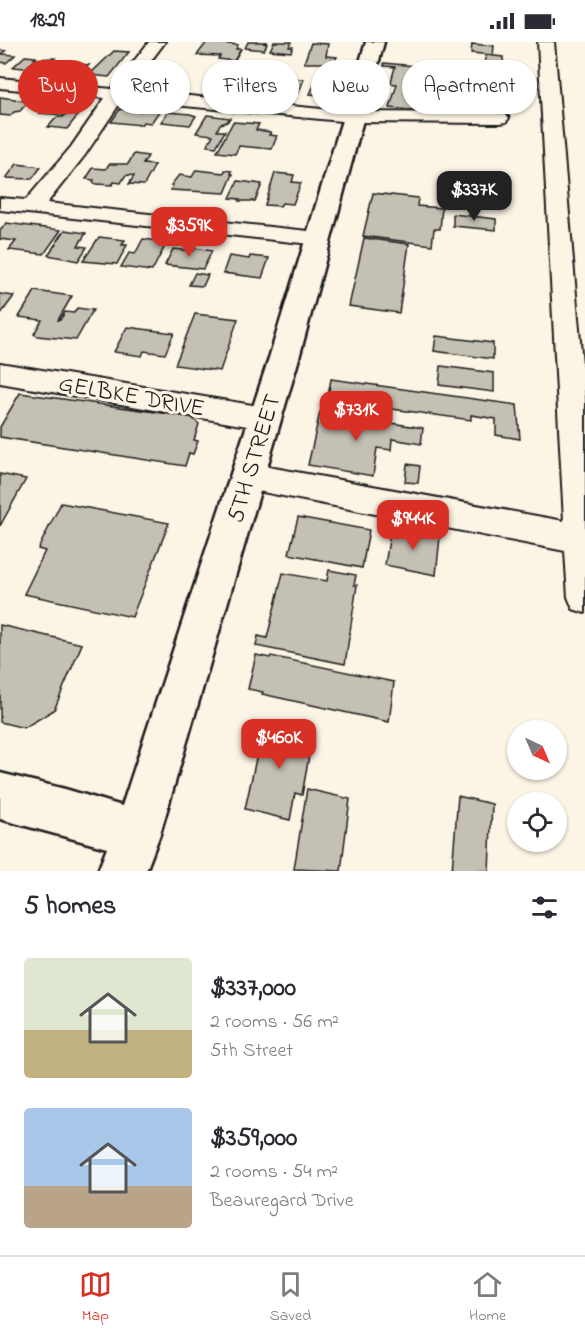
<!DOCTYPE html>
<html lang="en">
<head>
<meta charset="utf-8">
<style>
	body { margin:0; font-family:"Indie Flower",sans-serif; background:#f7f7f7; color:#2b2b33; height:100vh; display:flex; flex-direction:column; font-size:22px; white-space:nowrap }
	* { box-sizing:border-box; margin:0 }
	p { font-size:20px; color:#7c7c81 }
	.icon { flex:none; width:33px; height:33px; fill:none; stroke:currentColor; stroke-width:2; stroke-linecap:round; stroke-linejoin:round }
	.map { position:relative; height:829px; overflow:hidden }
	.side { display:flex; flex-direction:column; background:#fff; flex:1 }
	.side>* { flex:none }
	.banner { position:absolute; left:18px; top:18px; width:549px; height:54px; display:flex; gap:12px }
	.needle { width:39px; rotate:136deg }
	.buttons { position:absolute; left:507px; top:678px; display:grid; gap:12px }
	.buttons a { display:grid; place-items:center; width:60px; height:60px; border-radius:50%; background:#fff; box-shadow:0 2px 4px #0004; font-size:30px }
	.price { position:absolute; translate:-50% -51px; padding:0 14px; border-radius:12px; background:#d93025; color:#fff; font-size:20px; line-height:39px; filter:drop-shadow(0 2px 3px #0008) }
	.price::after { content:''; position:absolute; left:50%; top:36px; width:18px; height:14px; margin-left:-9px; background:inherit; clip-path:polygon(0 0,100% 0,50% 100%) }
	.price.current { background:#222; color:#fff }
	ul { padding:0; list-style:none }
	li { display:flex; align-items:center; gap:18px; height:150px; padding:0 24px }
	li span { display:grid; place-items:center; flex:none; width:168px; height:120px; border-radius:6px; color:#555 }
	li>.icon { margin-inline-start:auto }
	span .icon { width:72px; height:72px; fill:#fffc; stroke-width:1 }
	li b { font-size:26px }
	h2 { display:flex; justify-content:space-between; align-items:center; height:72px; padding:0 24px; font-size:26px }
	.pill { padding:0 21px; border-radius:27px; background:#fff; box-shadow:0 2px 4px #0004; font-size:21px; line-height:54px }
	.pill.current { background:#d93025; color:#fff }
	.status { display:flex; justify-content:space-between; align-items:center; height:42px; padding:0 30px; background:#fff; direction:ltr }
	.status svg { height:16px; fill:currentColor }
	.tabs { display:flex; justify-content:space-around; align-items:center; height:84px; border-top:2px solid #e1e1e2; background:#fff; font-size:16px; color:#7c7c81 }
	.tabs a { display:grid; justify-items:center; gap:3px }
	.tabs .current { color:#d93025 }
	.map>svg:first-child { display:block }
</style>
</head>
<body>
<div class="status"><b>18:29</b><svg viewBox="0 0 49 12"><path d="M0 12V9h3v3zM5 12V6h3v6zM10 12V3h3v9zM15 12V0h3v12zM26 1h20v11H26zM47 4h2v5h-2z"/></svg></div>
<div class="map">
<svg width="585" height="829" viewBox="0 0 585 829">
	<rect width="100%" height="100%" fill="#fcf5e5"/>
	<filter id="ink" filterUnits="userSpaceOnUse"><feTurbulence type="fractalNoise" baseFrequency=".0167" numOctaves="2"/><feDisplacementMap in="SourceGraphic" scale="12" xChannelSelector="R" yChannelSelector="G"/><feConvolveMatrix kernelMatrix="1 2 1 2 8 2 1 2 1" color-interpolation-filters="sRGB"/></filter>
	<g filter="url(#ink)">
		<path fill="#c4c0b3" stroke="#1c1c1c" stroke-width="1.5" d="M207 0 238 3 236 7H241L234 19 218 17 220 14 197 13Z
			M248 0H268L263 1 267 2 264 8 245 6Z
			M274 0H291L289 5H293L291 10 270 8Z
			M311 1 328 2 326 14 337 15 334 21H304Z
			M472 2 494 4 493 13 471 11Z
			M0 8 6 9 2 12 15 13 6 21 0 20Z
			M114 9 129 10 109 35 89 33Z
			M486 13 503 15V29L485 27Z
			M25 14 36 15 34 17 55 16 44 28 13 25Z
			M63 19H73L71 22 89 23 81 31 54 29Z
			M384 21 435 26 434 34 440 35 439 39 419 38 418 44 450 47 455 53 452 72 390 66 397 42 386 41 391 40 395 25 384 24Z
			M228 35 249 37 244 46 223 44Z
			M257 35H263L280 37 274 48 251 47Z
			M285 36 304 37 299 50H278Z
			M455 37 502 41 503 52 454 48Z
			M315 41 331 42 329 49H333L331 54 310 52Z
			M0 55 15 57 14 58 29 59 20 69 14 70 10 74 0 73Z
			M50 59 70 60 87 62 67 87 48 85 57 75H63L65 73 39 71Z
			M120 67 141 69 143 67 160 68 151 81 143 80 141 83 111 80Z
			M168 70 190 72 196 74 190 83 161 80Z
			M207 73 230 76 227 80 220 82 217 89H225L216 105 207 104 213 93 196 91Z
			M233 80 259 82 256 88 271 90 269 93 277 94 272 107 239 104 235 112 217 110Z
			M134 112 148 114 143 122 155 123 144 143 129 142 134 134 129 133 125 134 121 141 114 140 112 143 96 142 93 140 94 138 86 137 93 126 106 127 109 122H128Z
			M17 122 41 125 32 137 6 136Z
			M196 128 224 131 225 128 232 129 231 132H233L225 151 171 148 173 143H171L179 133 192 135Z
			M275 131 294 133 292 140 301 141 293 162 282 161 280 164 265 163Z
			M238 139 262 142 255 159H239L240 157 230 156Z
			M373 151 418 156 417 164 442 166 440 187H434L432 203 363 194Z
			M453 172 496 177V188L453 184Z
			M6 181 61 188 44 212 9 208 16 199 0 197V189Z
			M65 188 86 191 78 204 87 205 78 219 48 213Z
			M99 195 125 198 122 203H127L117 222 83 219Z
			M364 196 409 202 399 271 349 264Z
			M143 197 167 200 152 229 121 225 129 211 135 212Z
			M195 206 212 209 203 227 165 223 173 207 193 209Z
			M229 214 249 217 250 214 269 216 262 236 223 231Z
			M195 231 208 233 203 244 189 243Z
			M35 249 72 254 58 278H60L65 270 74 271 77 266 93 268 76 298 37 294 34 292 42 278 19 275Z
			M0 252 14 254 0 273Z
			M195 272 238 277 220 329 175 323Z
			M127 285 174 291 165 312 144 309 142 314 114 310Z
			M436 294 493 301V317L434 309Z
			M441 324 494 331V350L439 343Z
			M331 337 517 363 520 397 496 393V377L471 373V378L378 365V361L328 354Z
			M20 351 191 375 199 382 194 398 198 399 193 412 189 411 185 424 0 395V385Z
			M320 370 423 386 421 402 392 397 391 408 377 406 373 434 308 423Z
			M407 422 420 424 418 441 405 440Z
			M0 432 26 437 0 484Z
			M61 461 169 481 132 575 24 552 45 509 38 507Z
			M298 475 369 488 362 526 289 512Z
			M391 485 440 495 436 533 385 523Z
			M329 528 356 533 354 543H357L345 622 256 604 258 594 267 596 283 531 327 539Z
			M0 583 82 602 54 668 24 686 0 680Z
			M256 613 270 616 271 614 394 640 389 680 262 652 263 650 248 647Z
			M264 680 313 691 302 753 295 751 290 778 245 767Z
			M307 747 350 757 341 829 294 827Z
			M458 754 492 762 489 829H452Z"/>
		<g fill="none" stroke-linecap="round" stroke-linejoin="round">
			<defs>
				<path id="minor" d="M149 0H165L129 48 352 70 500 71 506 72 509 76 506 80 500 81 352 80 122 58 85 113 47 161 327 191 330 196 327 201 319 203 0 168V156L26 158 71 105 105 56 0 46V36L112 47Z
					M538 0H554L585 356V571L573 567 568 555 565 509 247 447 236 443 232 434 236 425 247 421 564 479Z
					M0 321 265 365 275 368 279 376 275 384 265 387 0 341Z"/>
				<path id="major" d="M366 0H384L299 316 160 792 146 829H98L107 806 0 777V731L65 747 122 764 269 316Z"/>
			</defs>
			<use href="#minor" stroke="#1c1c1c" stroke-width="4"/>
			<use href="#major" stroke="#1c1c1c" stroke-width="5"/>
			<use href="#minor" fill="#fcf5e5" fill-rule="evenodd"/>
			<use href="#major" fill="#fcf5e5" fill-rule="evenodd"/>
		</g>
	</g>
	<g text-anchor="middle" stroke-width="6" stroke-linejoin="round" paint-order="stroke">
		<g font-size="24" fill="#1c1c1c" stroke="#fcf5e5">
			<text transform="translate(132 353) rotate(10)" y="8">GELBKE DRIVE</text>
			<text transform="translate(253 416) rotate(-73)" y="8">5TH STREET</text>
		</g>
	</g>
</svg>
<div class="buttons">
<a><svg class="needle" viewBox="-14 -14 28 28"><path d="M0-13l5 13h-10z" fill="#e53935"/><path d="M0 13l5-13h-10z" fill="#7c7c81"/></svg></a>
<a><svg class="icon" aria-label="locate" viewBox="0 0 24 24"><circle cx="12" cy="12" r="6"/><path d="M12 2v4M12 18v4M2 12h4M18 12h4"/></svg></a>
</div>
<b class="price current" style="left:474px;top:180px">$337K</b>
<b class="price" style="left:189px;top:216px">$359K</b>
<b class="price" style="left:356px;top:400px">$731K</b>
<b class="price" style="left:413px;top:509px">$944K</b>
<b class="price" style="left:279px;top:728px">$460K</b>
<div class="banner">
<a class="pill current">Buy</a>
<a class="pill">Rent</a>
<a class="pill">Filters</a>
<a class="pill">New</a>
<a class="pill">Apartment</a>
</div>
</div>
<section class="side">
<h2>5 homes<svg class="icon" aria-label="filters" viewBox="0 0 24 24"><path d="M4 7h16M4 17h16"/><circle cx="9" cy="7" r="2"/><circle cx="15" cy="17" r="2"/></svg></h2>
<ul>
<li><span style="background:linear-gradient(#dfe7d0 60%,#c2b280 0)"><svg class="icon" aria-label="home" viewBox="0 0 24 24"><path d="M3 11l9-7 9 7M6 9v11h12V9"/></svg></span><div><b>$337,000</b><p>2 rooms · 56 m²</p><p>5th Street</p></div></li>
<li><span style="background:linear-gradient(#a9c7e8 65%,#b9a48a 0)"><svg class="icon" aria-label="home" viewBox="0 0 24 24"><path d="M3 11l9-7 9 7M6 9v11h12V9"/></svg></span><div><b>$359,000</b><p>2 rooms · 54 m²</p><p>Beauregard Drive</p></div></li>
</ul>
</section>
<nav class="tabs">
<a class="current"><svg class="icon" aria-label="map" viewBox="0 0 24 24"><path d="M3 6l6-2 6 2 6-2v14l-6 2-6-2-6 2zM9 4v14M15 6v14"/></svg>Map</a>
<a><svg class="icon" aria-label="saved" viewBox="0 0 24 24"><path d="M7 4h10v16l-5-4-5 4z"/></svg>Saved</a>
<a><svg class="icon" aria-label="home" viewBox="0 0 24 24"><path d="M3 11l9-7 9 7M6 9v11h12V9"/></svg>Home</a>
</nav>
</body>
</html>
